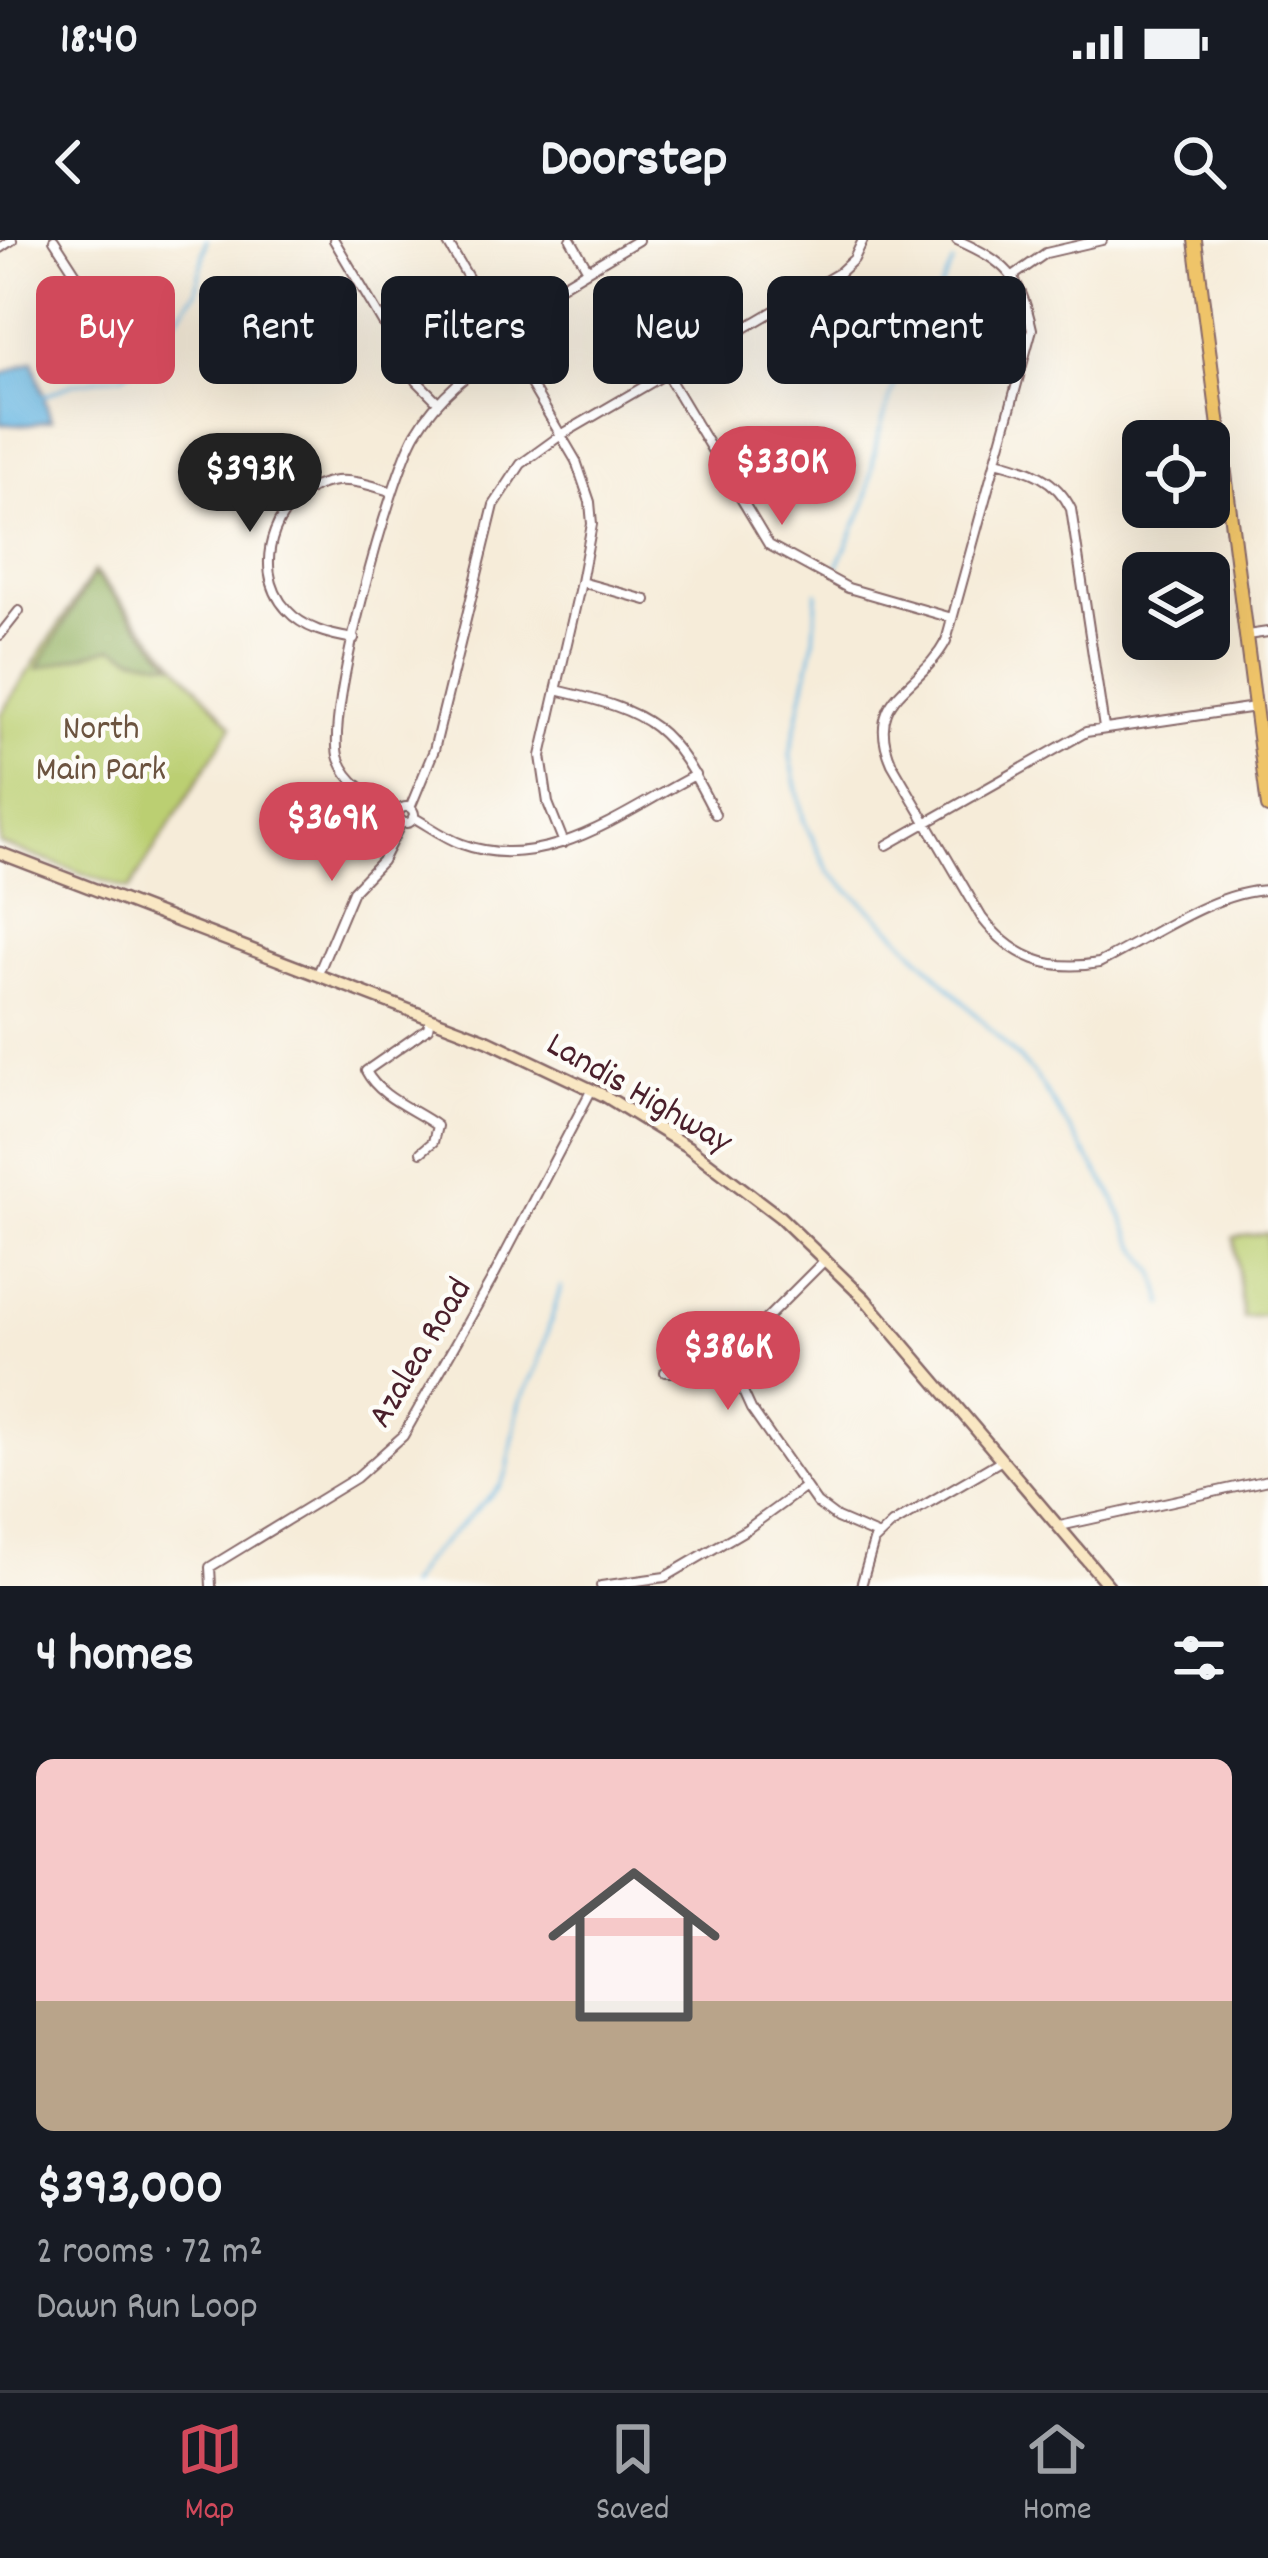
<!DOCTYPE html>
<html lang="en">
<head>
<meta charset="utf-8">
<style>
	body { margin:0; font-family:Dekko,sans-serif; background:#20242c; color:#f1f3f6; height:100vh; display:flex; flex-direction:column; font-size:45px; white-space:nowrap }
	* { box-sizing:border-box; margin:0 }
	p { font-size:39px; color:#9ea1a6 }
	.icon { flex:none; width:66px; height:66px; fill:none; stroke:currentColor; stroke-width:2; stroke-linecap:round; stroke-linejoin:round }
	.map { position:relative; height:1346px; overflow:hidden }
	.sheet { display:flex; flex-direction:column; background:#171b24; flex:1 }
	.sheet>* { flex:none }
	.guide { position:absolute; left:36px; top:36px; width:1197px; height:108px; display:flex; gap:24px }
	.tools { position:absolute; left:1122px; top:180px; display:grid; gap:24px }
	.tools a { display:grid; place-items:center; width:108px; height:108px; border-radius:18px; background:#171b24; box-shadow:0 12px 48px #0002; font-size:60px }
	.price { position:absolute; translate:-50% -102px; padding:0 27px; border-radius:42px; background:#d1495b; color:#fff; font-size:39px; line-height:78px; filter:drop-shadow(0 3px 6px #0008) }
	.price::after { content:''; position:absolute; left:50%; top:72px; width:36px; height:27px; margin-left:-18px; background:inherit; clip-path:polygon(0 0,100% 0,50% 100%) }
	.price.selected { background:#222; color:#fff }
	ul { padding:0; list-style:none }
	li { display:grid; align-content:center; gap:24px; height:636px; padding:0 36px }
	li+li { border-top:3px solid #363941 }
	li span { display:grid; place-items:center; height:372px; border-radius:18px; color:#555 }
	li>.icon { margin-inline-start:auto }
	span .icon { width:216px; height:216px; fill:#fffc; stroke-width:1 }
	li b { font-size:51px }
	h2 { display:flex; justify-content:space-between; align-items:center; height:144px; padding:0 36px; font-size:51px }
	.pill { padding:0 42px; border-radius:18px; background:#171b24; box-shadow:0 12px 48px #0002; font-size:42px; line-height:108px }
	.pill.selected { background:#d1495b; color:#fff }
	.status { display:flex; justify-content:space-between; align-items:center; height:84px; padding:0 60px; background:#171b24; direction:ltr }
	.status svg { height:33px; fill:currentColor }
	header { display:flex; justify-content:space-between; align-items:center; height:156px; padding:0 36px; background:#171b24; font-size:54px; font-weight:700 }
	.menu { display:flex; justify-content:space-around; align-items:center; height:168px; border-top:3px solid #363941; background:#171b24; font-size:33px; color:#9ea1a6 }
	.menu a { display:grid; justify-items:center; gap:6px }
	.menu .selected { color:#d1495b }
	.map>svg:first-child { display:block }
</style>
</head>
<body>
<div class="status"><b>18:40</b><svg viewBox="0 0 49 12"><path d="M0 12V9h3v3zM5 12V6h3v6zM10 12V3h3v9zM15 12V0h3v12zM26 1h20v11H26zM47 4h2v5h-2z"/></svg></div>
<header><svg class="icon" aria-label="back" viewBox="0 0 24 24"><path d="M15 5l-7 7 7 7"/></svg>Doorstep<svg class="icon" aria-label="search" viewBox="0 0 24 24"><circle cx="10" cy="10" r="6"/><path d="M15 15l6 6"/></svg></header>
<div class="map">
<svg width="1268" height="1346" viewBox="0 0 1268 1346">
	<rect width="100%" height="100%" fill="#fdfcf7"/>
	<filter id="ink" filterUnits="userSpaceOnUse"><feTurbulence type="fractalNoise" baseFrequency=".00833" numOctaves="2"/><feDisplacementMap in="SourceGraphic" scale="24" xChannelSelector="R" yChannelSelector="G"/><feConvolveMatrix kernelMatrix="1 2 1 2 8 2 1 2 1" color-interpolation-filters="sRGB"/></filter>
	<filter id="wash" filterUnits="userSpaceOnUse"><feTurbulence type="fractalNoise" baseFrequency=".004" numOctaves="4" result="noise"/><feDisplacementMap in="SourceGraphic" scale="48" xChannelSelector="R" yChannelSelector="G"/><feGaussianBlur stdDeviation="2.7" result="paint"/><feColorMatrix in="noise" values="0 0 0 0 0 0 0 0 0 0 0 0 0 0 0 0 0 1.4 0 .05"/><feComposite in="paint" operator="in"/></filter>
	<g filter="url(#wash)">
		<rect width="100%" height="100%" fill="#f6ecd9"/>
		<path fill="#bbcf72" stroke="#82774e" stroke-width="3" d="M94 331 232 486 129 650 0 604V475Z
			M1268 993V1075L1243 1078 1234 997Z"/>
		<path fill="#94b264" stroke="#6f6848" stroke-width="3" d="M94 334 173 424 134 417 113 407 37 429Z"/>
		<path fill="#69b8e3" stroke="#5a6c87" stroke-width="3" d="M33 121 51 180 29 185 0 184V135Z"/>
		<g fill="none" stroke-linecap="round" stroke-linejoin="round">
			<path stroke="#69b8e3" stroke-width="3" d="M42 157 75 143 124 135 144 120 196 52 206 0
				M838 325 866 262 877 199 897 137 953 23
				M817 352 814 401 790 515 804 581 829 632 891 688 1034 834 1112 954 1134 1002 1156 1034 1164 1065
				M408 1346 424 1321 500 1246 507 1232 519 1164 537 1127 561 1046"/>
		</g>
	</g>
	<g filter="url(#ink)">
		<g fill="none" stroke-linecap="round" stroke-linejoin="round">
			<defs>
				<path id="street" d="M54 0 107 82
					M334 0 417 141 438 162
					M446 0 576 221 590 262 592 284 581 342 541 516 548 563 564 603
					M571 0 588 30
					M957 0C1006 22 1020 35 1032 89L946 401C921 449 862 456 892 524L982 678C1013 718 1050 732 1099 723 1148 699 1214 651 1268 650
					M0 8 12 0
					M1013 36 1046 13 1102 0
					M546 55 638 0
					M667 135 769 305 848 348 952 378
					M996 221C1028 229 1056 238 1071 269L1104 488
					M581 342 646 360
					M0 395 19 371
					M1247 395 1268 392
					M354 399C330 395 304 389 287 370 247 327 278 247 336 241 353 239 374 246 390 251
					M556 450C654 473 670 484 715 574
					M398 575a8 8 0 1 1 16 0a8 8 0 1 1-16 0Z
					M410 568 434 510 494 265 521 224 561 195 839 33 854 19 863 0
					M399 572C375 558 349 546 339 519 324 477 391 236 416 193 439 154 472 130 509 107
					M413 577C429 586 445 598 462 604 545 635 625 571 695 535
					M887 605 1086 492 1255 467
					M318 734 353 651 382 621 402 581
					M421 912 433 902 437 886C414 869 380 858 366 831L428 788 430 778
					M825 1020 753 1092 741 1115 740 1145 751 1169 817 1263 837 1278 879 1296
					M665 1132H738
					M1060 1286 1268 1240
					M211 1346 210 1327 356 1238 403 1196 491 1041 592 849
					M601 1346 665 1337 747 1289 805 1247
					M861 1346 874 1301 892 1284 1002 1220"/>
				<path id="secondary" d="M0 613 487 800 605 856 688 907 780 977 865 1059 1109 1346"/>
				<path id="primary" d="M1195 0 1268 567"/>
			</defs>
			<use href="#street" stroke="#866768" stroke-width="12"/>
			<use href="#secondary" stroke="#866768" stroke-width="15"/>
			<use href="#primary" stroke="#866768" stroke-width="16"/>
			<use href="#street" stroke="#fff" stroke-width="8"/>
			<use href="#secondary" stroke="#f9e7c3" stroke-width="10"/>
			<use href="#primary" stroke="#efc469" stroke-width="12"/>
		</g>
	</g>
	<g text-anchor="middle" stroke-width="9" stroke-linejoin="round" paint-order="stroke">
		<g font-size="36" fill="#6c5440" stroke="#fdfcf7">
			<text x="101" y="498">North<tspan x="101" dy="41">Main Park</tspan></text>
		</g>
		<g font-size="36" fill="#4a1f2b" stroke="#fdfcf7">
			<text transform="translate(641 850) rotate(30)" y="13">Landis Highway</text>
			<text transform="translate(417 1111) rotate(-59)" y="13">Azalea Road</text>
		</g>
	</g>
</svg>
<div class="tools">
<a><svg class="icon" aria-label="locate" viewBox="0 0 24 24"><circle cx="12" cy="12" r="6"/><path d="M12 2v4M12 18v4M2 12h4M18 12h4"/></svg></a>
<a><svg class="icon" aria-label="layers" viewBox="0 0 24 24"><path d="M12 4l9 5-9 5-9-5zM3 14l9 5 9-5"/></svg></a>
</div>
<b class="price" style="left:782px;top:288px">$330K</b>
<b class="price selected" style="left:250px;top:295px">$393K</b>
<b class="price" style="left:332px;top:644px">$369K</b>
<b class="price" style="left:728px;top:1173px">$386K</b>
<div class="guide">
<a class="pill selected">Buy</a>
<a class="pill">Rent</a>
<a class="pill">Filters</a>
<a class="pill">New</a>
<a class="pill">Apartment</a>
</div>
</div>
<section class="sheet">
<h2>4 homes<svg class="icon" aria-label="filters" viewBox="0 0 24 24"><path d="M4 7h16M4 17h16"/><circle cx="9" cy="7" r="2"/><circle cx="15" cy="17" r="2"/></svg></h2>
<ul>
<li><span style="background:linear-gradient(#f6c9c9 65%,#b9a48a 0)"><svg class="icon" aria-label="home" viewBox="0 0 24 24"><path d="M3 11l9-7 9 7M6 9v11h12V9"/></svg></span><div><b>$393,000</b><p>2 rooms · 72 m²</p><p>Dawn Run Loop</p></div></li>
</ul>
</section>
<nav class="menu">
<a class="selected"><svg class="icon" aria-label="map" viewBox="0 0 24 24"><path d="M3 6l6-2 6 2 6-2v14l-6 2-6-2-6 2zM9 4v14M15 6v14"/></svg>Map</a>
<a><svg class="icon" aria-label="saved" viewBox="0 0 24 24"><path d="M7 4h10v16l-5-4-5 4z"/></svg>Saved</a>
<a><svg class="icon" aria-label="home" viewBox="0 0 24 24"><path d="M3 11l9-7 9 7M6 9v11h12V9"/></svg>Home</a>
</nav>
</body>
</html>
